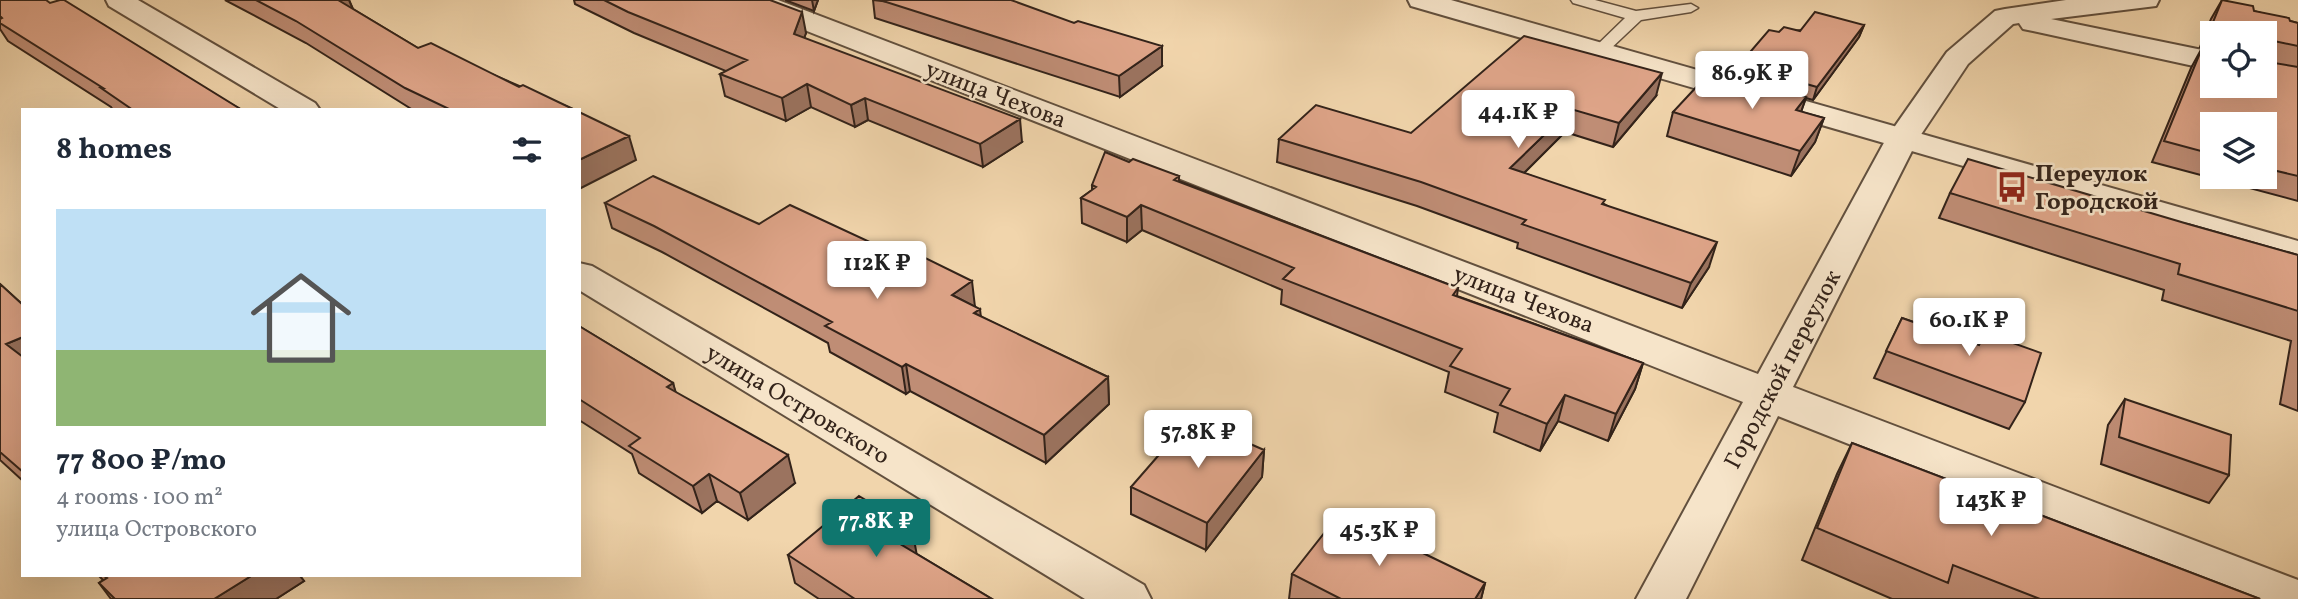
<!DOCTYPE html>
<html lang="en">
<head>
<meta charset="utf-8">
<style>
	body { margin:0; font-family:Vollkorn,serif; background:#f6f6f7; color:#1f2937; height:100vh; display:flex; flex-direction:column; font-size:26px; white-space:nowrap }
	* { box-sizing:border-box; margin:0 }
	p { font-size:23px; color:#747a83 }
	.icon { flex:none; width:38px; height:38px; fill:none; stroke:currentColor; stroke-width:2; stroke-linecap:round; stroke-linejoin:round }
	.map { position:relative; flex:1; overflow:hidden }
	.sheet { position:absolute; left:21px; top:108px; width:560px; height:469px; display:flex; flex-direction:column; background:#fff; border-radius:0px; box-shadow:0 7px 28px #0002 }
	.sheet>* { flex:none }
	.tools { position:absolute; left:2200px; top:21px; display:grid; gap:14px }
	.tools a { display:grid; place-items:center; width:77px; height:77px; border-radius:0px; background:#fff; box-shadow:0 7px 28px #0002; font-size:35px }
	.price { position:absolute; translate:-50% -60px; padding:0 16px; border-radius:7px; background:#fff; color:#222; font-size:23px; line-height:46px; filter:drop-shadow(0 2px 4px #0008) }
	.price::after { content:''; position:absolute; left:50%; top:42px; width:21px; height:16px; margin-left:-10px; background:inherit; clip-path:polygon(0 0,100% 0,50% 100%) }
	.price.selected { background:#0f766e; color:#fff }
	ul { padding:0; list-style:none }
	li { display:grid; align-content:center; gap:14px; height:371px; padding:0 35px }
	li+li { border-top:2px solid #e0e1e3 }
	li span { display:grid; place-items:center; height:217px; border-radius:0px; color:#555 }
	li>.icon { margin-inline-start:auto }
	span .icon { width:126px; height:126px; fill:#fffc; stroke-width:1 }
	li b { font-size:30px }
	h2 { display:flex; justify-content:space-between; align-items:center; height:84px; padding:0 35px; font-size:30px }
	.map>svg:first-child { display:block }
</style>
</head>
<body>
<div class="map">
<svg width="2298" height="599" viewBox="0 0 2298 599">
	<rect width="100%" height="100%" fill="#f1d5ac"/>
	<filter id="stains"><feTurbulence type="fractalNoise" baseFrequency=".00286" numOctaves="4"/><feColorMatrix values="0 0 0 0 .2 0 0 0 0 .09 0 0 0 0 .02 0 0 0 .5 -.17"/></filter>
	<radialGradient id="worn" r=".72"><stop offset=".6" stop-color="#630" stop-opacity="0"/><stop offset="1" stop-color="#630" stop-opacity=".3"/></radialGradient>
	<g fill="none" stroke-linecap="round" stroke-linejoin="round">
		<defs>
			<path id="service" d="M1571 0H1595L1636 11 1691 4 1698 8 1691 12 1641 20 1606 53 1600 55 1592 50 1625 18 1573 3Z"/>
			<path id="minor" d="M106 0H138L315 103 320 110H282L109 6Z
				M741 0H778L1758 374 1886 139 1947 52 1995 11 2005 9 2066 0H2159L2156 6 2051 19 2212 52V70L2033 31 2023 29 2019 23 2013 24 1968 64 1918 139 1793 387 2298 580V599H2241L1778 416 1686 599H1636L1743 402 744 6Z
				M579 263 592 266 1144 585 1151 599H1085L579 290Z"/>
			<path id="tertiary" d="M1408 0H1451L2298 241V263L1411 6Z"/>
		</defs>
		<use href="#service" stroke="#62503e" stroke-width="3"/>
		<use href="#minor" stroke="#62503e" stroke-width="4"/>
		<use href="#tertiary" stroke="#62503e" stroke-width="4"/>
		<use href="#service" fill="#f6e4c9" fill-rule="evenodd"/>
		<use href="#minor" fill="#f6e4c9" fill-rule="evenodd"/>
		<use href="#tertiary" fill="#f6e4c9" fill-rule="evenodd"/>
	</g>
	<path fill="#bf8d75" stroke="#33231a" stroke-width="2" fill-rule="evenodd" d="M0 0 50 3 242 110H113L111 107 8 41 0 29Z
		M225 0H349L353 9 418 48 494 75 575 110H413L306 43Z
		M574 0H770L806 33 804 38 1022 142 983 167 868 120 855 127 811 107 786 121 725 96 720 74 726 71 634 33 575 4Z
		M785 0H818L814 11Z
		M873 0 1074 23 1162 66 1120 97 875 18Z
		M2222 0 2254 11 2298 23V201L2152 162 2191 68 2202 48 2212 86 2264 33H2212V50L2200 47 2211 19ZM2212 124H2264V177H2212Z
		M1864 25 1859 37 1813 100 1806 98 1801 112 1824 118 1815 142 1791 176 1667 136 1673 112 1715 86 1735 77 1739 65 1779 32Z
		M1656 96 1613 147 1565 132 1524 173 1604 204 1709 267 1682 308 1517 248 1518 243 1417 206 1277 162 1279 139 1411 133Z
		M1129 162 1179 176V181L1458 288 1457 296 1643 363 1635 389 1608 441 1558 421 1540 451 1494 432 1498 413 1445 392 1449 372 1281 304 1282 290 1142 230 1127 242 1082 223 1081 198 1092 190V185Z
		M1950 193 2188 224 2298 255V411L2280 404 2291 341 2162 300 2164 290 1939 218Z
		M605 203 759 224 975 306 981 317 1108 377 1109 404 1046 463 910 391 906 394 830 352 828 343 662 252 612 228Z
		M0 284 23 305V481L0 460Z
		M1902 318 1979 345 1985 333 2025 402 2009 429 1874 378Z
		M579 326 673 383 675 392 795 483 748 520 717 501 702 513 639 473 632 454 579 420Z
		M2125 399 2229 475 2209 503 2101 464 2108 425Z
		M1852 443 2260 599H1892L1802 560 1837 474Z
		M1264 450 1262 477 1206 550 1131 514V487Z
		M917 554 992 599H819L795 583 788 555Z
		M1292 574 1485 583 1481 599H1289Z
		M99 576H300L304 581 276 599H111L99 583 103 580Z"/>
	<path fill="#9b735f" stroke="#33231a" stroke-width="2" d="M333 0H349L354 12Z
		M812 0H818L814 11Z
		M802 12 806 33 798 55 794 34Z
		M1864 25 1859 37 1813 100 1817 87Z
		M1162 46V66L1120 97 1119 76Z
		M1662 73 1656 96 1613 147 1619 123Z
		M807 84 811 107 786 121 782 98Z
		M1806 97 1798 121 1796 110Z
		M865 98 868 120 855 127 851 105Z
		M1571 109 1565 132 1505 192 1510 168Z
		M1824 118 1815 142 1791 176 1800 151Z
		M1020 119 1022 142 983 167 980 144Z
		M629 136 636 160 579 189V160Z
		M1141 205 1142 230 1127 242V217Z
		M1717 242 1709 267 1682 308 1691 283Z
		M972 281 975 307 952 295Z
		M980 309 983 335 974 313Z
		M23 337V367L6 344Z
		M1643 363 1635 389 1608 441 1616 414Z
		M906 364 910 391 906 394 902 367Z
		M1108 377 1109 404 1046 463 1044 435Z
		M673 383 681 410 667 387Z
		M1565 395 1558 421 1540 451 1547 424Z
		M1264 450 1262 477 1206 550 1207 523Z
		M788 455 795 483 748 520 740 493Z
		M709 474 717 501 702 513 693 486Z
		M912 528 917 556 897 542Z
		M251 576H300L304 581 276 599H214Z
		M1485 583 1481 599H1475Z"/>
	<path fill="#dea488" stroke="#33231a" stroke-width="2" d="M0 0H46L50 3 60 0H64L242 110H133L101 88H103L0 23V19L2 18 0 16Z
		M256 0H338L418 48 431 43 519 87 523 85 575 110H451L405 88 296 21Z
		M604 0H770L802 12 794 34 1020 119 980 144 865 98 851 105 807 84 782 98 720 74 747 60 628 12Z
		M880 0H1011L1074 23 1078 21 1162 46 1119 76Z
		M2222 0 2253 6 2254 11 2289 18 2290 21 2298 23V46L2274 41V63L2298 67V176L2264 168V124H2212V154L2164 141 2202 48 2212 51V86H2264V33H2225V31L2211 27Z
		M1815 12 1864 25 1817 87 1739 65 1769 30 1779 32 1784 27 1800 31Z
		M1524 36 1662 73 1619 123 1571 109 1510 168 1605 200 1602 204 1717 242 1691 283 1522 224 1526 220 1421 182 1279 139 1316 105 1411 133Z
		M1725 75 1806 97 1796 110 1824 118 1800 151 1673 112 1701 82 1715 86Z
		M579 112 629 136 579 160Z
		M1105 152 1129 162 1133 159 1179 176 1174 180 1458 288 1453 295 1643 363 1616 414 1565 395 1547 424 1500 405 1510 389 1450 366 1462 349 1283 279 1294 268 1141 205 1127 217 1081 198 1096 187 1092 185Z
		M1968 159 2188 224 2298 255V311L2178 274 2180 264 1950 193Z
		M653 176 759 224 790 205 902 257 911 251 972 281 952 295 980 309 974 313 1108 377 1044 435 906 364 902 367 825 326 832 322 654 226 605 203Z
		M0 284 23 305V337L6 344 23 357V472L0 452Z
		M1902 318 1979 345 1985 333 2041 353 2025 402 1886 351Z
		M579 326 673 383 667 387 788 455 740 493 709 474 693 486 629 446 640 438 579 399Z
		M2125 399 2231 435 2229 475 2119 437Z
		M1191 418 1264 450 1207 523 1131 487Z
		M1852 443 2260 599H2040L1953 565 1948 583 1817 528Z
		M859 496 912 528 897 542 992 599H855L788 555Z
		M1340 513 1485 583 1475 599H1341L1292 574Z
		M104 576H251L214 599H115L99 583 107 578Z"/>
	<defs>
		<symbol id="bus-bare" viewBox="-9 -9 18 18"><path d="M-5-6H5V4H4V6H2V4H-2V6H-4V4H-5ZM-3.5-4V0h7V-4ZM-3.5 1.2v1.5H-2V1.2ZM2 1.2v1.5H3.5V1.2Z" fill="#8f2418" stroke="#f6e4c9" stroke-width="2.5" paint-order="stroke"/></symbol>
	</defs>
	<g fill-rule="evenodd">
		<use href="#bus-bare" x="1990" y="165" width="44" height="44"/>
	</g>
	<g text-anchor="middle" stroke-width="5" stroke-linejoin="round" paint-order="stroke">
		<g font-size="24" fill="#33231a" stroke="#f6e4c9">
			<text transform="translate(996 94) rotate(21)" y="8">улица Чехова</text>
			<text transform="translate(1524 299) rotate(21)" y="8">улица Чехова</text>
			<text transform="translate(1782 369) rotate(-62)" y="8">Городской переулок</text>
			<text transform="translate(798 404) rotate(31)" y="8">улица Островского</text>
		</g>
		<g font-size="24" font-weight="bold" fill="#33231a" stroke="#f6e4c9" text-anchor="start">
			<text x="2035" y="181">Переулок<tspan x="2035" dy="28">Городской</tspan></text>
		</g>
	</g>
	<rect width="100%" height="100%" filter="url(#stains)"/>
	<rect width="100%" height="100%" fill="url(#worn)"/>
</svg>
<div class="tools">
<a><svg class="icon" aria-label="locate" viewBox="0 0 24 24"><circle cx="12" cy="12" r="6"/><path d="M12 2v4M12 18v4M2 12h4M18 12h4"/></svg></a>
<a><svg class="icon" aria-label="layers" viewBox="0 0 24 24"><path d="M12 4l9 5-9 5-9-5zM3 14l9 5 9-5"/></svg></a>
</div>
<b class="price" style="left:1752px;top:111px">86.9K ₽</b>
<b class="price" style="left:1518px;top:150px">44.1K ₽</b>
<b class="price" style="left:877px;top:301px">112K ₽</b>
<b class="price" style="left:1969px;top:358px">60.1K ₽</b>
<b class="price" style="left:1198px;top:470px">57.8K ₽</b>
<b class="price" style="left:1991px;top:538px">143K ₽</b>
<b class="price selected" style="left:876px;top:559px">77.8K ₽</b>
<b class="price" style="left:1379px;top:568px">45.3K ₽</b>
<section class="sheet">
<h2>8 homes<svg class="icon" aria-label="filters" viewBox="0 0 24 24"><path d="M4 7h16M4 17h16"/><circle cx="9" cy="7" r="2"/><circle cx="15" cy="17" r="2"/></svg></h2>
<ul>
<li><span style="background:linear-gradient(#bfe0f5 65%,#8fb573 0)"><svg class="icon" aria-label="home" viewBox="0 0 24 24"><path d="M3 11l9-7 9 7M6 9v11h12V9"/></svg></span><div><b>77 800 ₽/mo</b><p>4 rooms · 100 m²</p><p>улица Островского</p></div></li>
</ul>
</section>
</div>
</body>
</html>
